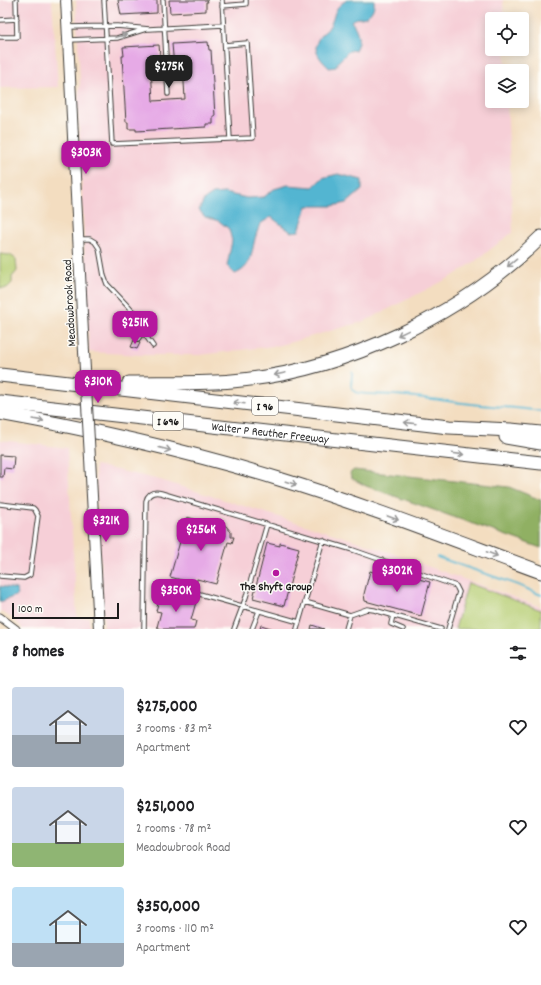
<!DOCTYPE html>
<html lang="en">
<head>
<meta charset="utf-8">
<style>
	body { margin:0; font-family:Dekko,sans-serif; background:#f2f2f2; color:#202124; height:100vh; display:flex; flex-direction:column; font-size:15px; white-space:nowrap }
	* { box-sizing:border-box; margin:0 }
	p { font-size:13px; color:#757577 }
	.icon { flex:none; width:22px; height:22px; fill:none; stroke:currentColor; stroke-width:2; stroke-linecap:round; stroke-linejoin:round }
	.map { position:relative; height:629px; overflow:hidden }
	.side { display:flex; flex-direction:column; background:#fff; flex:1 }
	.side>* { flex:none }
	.buttons { position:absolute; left:485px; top:12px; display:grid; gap:8px }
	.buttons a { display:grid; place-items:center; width:44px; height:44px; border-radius:4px; background:#fff; box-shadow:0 2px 10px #0003; font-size:20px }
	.scale { position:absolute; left:12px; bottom:10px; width:107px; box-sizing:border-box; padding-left:4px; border:2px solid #1c1c1c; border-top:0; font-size:11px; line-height:14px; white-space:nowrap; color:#1c1c1c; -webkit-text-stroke:3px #fdfcf7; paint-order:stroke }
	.price { position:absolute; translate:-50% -34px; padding:0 9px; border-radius:8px; background:#b5179e; color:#fff; font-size:13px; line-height:26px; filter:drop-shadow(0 1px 2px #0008) }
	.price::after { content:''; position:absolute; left:50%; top:24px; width:12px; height:9px; margin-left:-6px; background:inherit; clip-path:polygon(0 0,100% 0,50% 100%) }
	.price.current { background:#222; color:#fff }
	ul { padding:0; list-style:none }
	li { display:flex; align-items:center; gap:12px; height:100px; padding:0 12px }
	li span { display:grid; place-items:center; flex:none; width:112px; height:80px; border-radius:4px; color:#555 }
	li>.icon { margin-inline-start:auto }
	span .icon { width:48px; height:48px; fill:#fffc; stroke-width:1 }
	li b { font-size:17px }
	h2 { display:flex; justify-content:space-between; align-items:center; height:48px; padding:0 12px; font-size:17px }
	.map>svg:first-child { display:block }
</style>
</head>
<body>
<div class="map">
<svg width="541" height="629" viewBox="0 0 541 629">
	<rect width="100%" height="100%" fill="#fdfcf7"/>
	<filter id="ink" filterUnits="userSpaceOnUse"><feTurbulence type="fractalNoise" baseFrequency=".025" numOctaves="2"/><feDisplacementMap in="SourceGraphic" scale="8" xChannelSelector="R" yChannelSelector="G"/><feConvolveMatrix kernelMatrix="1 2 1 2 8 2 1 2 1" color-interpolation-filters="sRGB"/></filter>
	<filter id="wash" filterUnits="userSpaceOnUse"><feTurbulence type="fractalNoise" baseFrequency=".012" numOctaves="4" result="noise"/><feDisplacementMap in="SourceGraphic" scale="16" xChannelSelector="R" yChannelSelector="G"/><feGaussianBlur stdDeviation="0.9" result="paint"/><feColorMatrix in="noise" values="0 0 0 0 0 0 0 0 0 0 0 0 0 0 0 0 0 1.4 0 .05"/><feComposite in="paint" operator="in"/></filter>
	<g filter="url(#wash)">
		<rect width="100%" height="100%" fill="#f3ddc0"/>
		<path fill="#f6cfd7" d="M0 0H52L58 87 0 88Z
			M76 0H503L504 19H492V49H505L506 71H492V101H507L513 232 474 262 451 277 365 321 281 345 200 355H142L89 352 78 102 80 82Z
			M0 440 67 448 77 618 89 617V629H23L14 619 0 611Z
			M95 465 160 480 363 543 541 607V629H104Z"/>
		<path fill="#b6cd72" stroke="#697447" d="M0 254 10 255 16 259 17 271 12 277V283L7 288H0Z
			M468 583 541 610V629H455Z"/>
		<path fill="#90b064" stroke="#566640" d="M354 470 509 487 541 500V548L366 486 351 478 350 473Z"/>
		<path fill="#52b5d1" stroke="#376876" d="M347 0H374C375 7 372 14 365 17 360 19 356 17 351 21 358 30 361 40 355 50L349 51 338 62 336 67 329 68C318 57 310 48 322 34 324 32 328 30 329 27 337 15 331 9 347 0Z
			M338 174 362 180V190L347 203 332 206H307L299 231 291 232 271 217 260 224C258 230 255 237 254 243 251 257 250 268 235 274L227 266 232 241 229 229 219 221 205 217 199 210 204 200 213 194 224 193 247 198 264 197 274 189 288 185 313 187 322 178Z
			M0 586 16 589 18 595 0 602Z"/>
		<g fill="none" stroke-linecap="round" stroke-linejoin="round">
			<path stroke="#52b5d1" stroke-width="2" d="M352 372C353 379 348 387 355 392 360 395 387 394 394 395 423 397 451 402 480 405 500 407 521 408 541 411
				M437 557 518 585 541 595"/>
		</g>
		<g id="blocks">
			<path fill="#e6aae6" d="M118 0H157V13L121 15Z
				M169 0H207L208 2H206V11L170 13Z
				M208 42 209 50H211L215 116H213V124H206V127L136 131V129H128V122H126L122 56H124L123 47 159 45 161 67 151 68 153 101 185 99 183 66 174 67 172 44Z
				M134 340 140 343 137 349 131 347Z
				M0 455 14 456 13 469 4 468 3 477H0Z
				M187 517 208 523V521L226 526 231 532V537H234L232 543 228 542 216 584 197 579 196 584 170 577Z
				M267 543 280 546V543L299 548 284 606 253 598Z
				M370 571 395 578V576L411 580V577L430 582 421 616 365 601 364 594Z
				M161 593 196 602 191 620 196 621 194 629H161L157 627 161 612 156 611Z
				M261 625 274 629H260Z
				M312 625 324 629H311Z"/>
		</g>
	</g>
	<g filter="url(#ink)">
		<use href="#blocks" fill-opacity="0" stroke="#3c3935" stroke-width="1"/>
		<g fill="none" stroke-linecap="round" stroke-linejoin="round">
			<defs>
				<path id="lane" d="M104 0 112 144 253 138 247 43 225 45
					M163 0 168 94
					M222 0 230 139
					M222 6 246 4V0
					M0 20 17 19
					M69 27 117 26 149 29 223 25
					M0 37H17L16 0
					M70 40 117 38 146 29
					M79 239H90L95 242 99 248 104 276 107 284 137 316 143 326V332L153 346
					M138 339 143 332
					M0 504 33 508 35 510 38 516 30 575 24 578 0 576
					M182 589 299 622 323 540
					M305 602 350 615 367 609 374 610 441 629
					M393 615 391 624 403 629
					M144 629 146 501C148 494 153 491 161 493L353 550 456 586 459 592 448 629
					M234 629 246 597 267 524
					M252 629 259 611
					M297 629 299 622
					M346 629 350 615"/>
				<path id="street" d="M0 617 16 629"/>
				<path id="secondary" d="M66 0 84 352
					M90 458 99 629"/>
				<g id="highway">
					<path d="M0 375 449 427 511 430 541 433"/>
					<path d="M129 383C163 382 197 384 232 381 343 372 462 315 541 237"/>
					<path id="s1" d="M0 402 541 463"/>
					<path d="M0 413C94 430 188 451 279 479 368 506 454 540 541 572"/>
					<path d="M506 437 541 443"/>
				</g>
			</defs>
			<use href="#lane" stroke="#3c3935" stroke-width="5.5"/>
			<use href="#street" stroke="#3c3935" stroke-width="9"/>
			<use href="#secondary" stroke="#3c3935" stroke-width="12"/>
			<use href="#highway" stroke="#3c3935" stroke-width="15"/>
			<use href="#lane" stroke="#fff" stroke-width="3.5"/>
			<use href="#street" stroke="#fff" stroke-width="7"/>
			<use href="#secondary" stroke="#fff" stroke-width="10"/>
			<use href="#highway" stroke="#fff" stroke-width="13"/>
			<defs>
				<path id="secondary-bridge" d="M84 352 90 458"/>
			</defs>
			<use href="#secondary-bridge" stroke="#3c3935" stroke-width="12" stroke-linecap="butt"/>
			<use href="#secondary-bridge" stroke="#fff" stroke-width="10"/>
		</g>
		<defs><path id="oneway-shaft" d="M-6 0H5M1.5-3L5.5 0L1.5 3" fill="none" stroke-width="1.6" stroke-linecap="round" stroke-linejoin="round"/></defs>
		<g stroke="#999">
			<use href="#oneway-shaft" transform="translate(121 36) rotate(-13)"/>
			<use href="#oneway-shaft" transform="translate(512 263) rotate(141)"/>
			<use href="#oneway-shaft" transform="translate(403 333) rotate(154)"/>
			<use href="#oneway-shaft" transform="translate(280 374) rotate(168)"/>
			<use href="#oneway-shaft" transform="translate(239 403) rotate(-173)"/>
			<use href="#oneway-shaft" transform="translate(38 420) rotate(10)"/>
			<use href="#oneway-shaft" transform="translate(410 423) rotate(-173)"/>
			<use href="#oneway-shaft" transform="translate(165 449) rotate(14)"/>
			<use href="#oneway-shaft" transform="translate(458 454) rotate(7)"/>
			<use href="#oneway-shaft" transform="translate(291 483) rotate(18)"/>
			<use href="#oneway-shaft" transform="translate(393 518) rotate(20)"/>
			<use href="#oneway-shaft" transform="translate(492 554) rotate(21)"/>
		</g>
	</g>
	<circle fill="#b5179e" stroke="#fdfcf7" stroke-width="1.5" cx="276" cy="573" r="4"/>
	<g text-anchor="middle" stroke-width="3" stroke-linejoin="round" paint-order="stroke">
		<g fill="#fdfcf7" stroke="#605f5e" stroke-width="1">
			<rect x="252" y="397" width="26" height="18" rx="3"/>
			<rect x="153" y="412" width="30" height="18" rx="3"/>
		</g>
		<g font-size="11" font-weight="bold" fill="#1c1c1c">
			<text x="265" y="410">I 96</text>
			<text x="168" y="425">I 696</text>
		</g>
		<g font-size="12" fill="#1c1c1c" stroke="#fdfcf7">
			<text transform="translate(69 303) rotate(-93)" y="4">Meadowbrook Road</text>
			<text dy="4" stroke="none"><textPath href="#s1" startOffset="272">Walter P Reuther Freeway</textPath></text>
		</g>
		<g font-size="12" font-weight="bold" fill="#1c1c1c" stroke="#fdfcf7">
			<text x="276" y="590">The Shyft Group</text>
		</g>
	</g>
</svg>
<div class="buttons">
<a><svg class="icon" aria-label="locate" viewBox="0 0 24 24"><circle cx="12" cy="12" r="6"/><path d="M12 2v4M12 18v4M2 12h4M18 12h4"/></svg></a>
<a><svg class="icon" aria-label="layers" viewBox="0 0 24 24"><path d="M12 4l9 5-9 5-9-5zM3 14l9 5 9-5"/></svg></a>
</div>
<div class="scale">100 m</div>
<b class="price current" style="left:169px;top:89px">$275K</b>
<b class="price" style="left:86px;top:175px">$303K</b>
<b class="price" style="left:135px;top:345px">$251K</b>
<b class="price" style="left:98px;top:404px">$310K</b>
<b class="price" style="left:106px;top:543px">$321K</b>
<b class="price" style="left:201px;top:552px">$256K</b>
<b class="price" style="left:397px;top:593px">$302K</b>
<b class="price" style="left:176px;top:613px">$350K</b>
</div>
<section class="side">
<h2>8 homes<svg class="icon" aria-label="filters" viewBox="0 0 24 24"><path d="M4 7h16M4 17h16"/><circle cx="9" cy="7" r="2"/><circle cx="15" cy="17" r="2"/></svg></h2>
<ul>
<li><span style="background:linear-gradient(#c9d6e8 60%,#9aa5b1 0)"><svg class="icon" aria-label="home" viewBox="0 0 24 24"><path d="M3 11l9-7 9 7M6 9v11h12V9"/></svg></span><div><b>$275,000</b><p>3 rooms · 83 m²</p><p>Apartment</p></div><svg class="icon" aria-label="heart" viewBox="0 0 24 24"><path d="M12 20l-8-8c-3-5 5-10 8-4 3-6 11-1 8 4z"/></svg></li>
<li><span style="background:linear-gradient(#c9d6e8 70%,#8fb573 0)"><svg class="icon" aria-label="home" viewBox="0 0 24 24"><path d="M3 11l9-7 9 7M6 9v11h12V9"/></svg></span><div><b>$251,000</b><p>2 rooms · 78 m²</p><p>Meadowbrook Road</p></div><svg class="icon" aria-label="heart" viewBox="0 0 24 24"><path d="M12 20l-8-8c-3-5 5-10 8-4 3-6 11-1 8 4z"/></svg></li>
<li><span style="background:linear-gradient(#bfe0f5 70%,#9aa5b1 0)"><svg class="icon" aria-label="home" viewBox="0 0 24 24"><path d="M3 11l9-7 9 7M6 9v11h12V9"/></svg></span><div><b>$350,000</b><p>3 rooms · 110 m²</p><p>Apartment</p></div><svg class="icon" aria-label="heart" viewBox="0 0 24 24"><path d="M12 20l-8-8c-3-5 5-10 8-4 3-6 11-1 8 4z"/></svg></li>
</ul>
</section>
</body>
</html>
